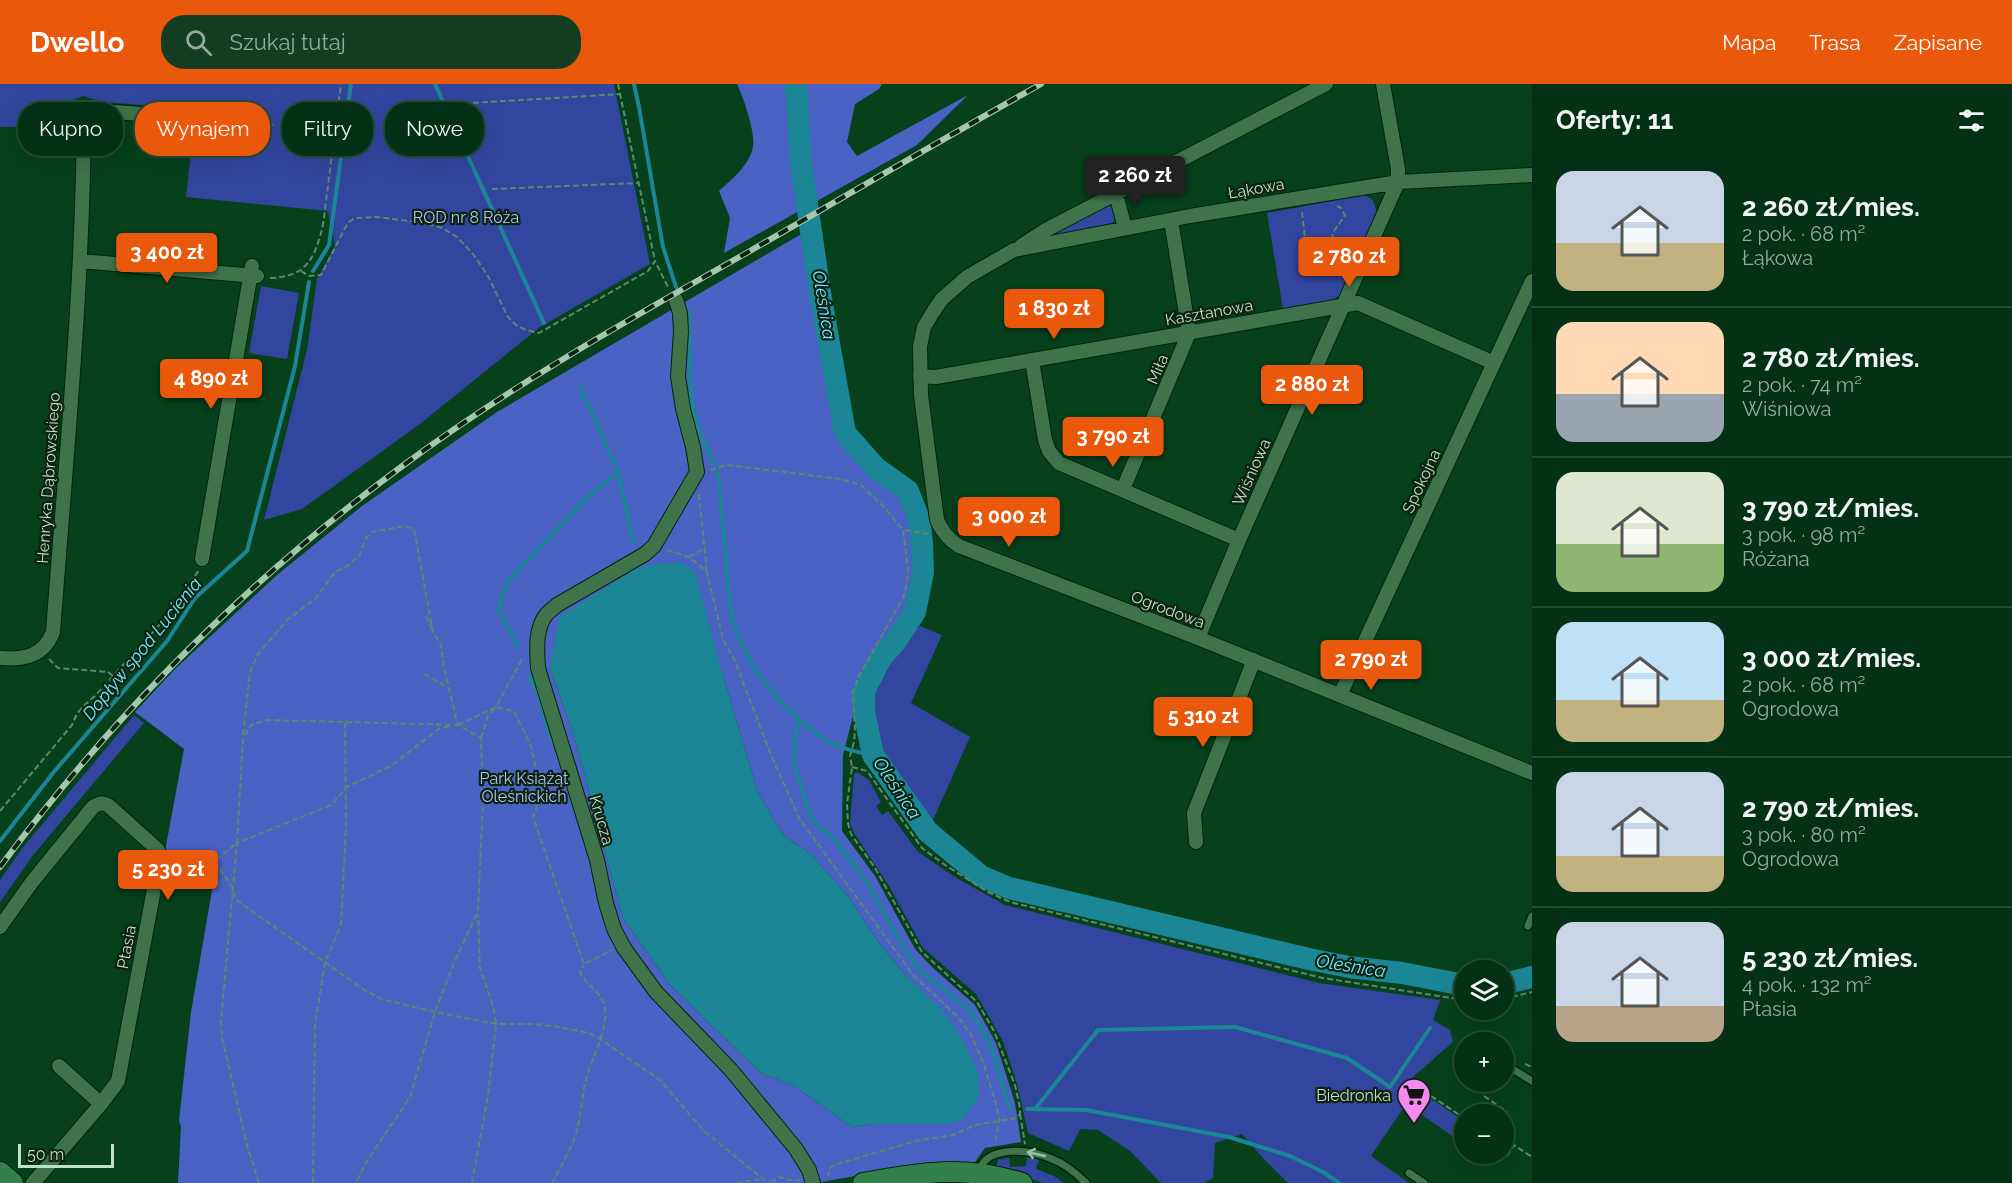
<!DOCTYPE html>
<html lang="pl">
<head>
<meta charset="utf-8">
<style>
	body { margin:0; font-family:Raleway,sans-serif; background:#123d22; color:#f1f3f6; height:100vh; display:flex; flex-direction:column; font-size:22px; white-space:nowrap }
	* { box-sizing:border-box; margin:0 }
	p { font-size:20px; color:#97a9a0 }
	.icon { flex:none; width:33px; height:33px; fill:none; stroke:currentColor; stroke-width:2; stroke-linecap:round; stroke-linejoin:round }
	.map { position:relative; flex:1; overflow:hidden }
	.panel { display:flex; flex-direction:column; background:#043115; width:480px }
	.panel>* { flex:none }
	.banner { position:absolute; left:18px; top:18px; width:570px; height:54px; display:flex; gap:12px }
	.controls { position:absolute; left:1454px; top:876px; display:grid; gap:12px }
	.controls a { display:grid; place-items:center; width:60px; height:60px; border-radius:50%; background:#043115; box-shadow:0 6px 24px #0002,0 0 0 2px #254c34; font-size:30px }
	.scale { position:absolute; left:18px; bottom:15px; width:96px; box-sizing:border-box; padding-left:6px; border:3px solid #c4dfc8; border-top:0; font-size:16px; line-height:21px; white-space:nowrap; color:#c4dfc8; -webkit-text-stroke:4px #0c2312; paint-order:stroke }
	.price { position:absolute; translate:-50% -51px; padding:0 14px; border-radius:6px; background:#ea580c; color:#fff; font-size:20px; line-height:39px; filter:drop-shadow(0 2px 3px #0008) }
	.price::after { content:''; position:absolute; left:50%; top:36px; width:18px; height:14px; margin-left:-9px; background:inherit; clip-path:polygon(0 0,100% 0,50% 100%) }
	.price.selected { background:#222; color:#fff }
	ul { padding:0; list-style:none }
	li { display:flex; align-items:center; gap:18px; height:150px; padding:0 24px }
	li+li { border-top:2px solid #254c34 }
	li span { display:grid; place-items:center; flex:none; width:168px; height:120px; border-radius:18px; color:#555 }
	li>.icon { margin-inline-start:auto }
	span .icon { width:72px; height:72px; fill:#fffc; stroke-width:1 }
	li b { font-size:26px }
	h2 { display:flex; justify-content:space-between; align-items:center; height:72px; padding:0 24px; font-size:26px }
	.pill { padding:0 21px; border-radius:24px; background:#043115; box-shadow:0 6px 24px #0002,0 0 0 2px #254c34; font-size:21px; line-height:54px }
	.pill.selected { background:#ea580c; color:#fff }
	header { display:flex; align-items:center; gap:36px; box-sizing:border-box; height:84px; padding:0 30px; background:#ea580c; color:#fff }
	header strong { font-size:28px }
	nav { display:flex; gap:33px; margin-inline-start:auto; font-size:21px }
	.search { width:420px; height:54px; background:#123d22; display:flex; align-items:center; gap:15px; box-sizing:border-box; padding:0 21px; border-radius:24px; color:#97a9a0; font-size:22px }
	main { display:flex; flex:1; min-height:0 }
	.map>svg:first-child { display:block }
</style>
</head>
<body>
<header>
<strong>Dwello</strong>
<div class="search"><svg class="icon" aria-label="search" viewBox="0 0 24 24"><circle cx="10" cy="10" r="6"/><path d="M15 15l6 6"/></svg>Szukaj tutaj</div>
<nav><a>Mapa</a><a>Trasa</a><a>Zapisane</a></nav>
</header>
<main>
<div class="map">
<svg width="1532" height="1099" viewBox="0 0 1532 1099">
	<rect width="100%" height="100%" fill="#06411c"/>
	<path fill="#32469f" d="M0 0H614L650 180 540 243 420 340 302 425 264 436 307 266 317 195 335 162 328 127 186 113 196 25 104 18 83 12 73 16 69 22 67 42 0 43Z
		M1365 111 1373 116 1377 129 1343 209C1329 222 1301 222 1283 225L1267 129Z
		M1109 120C1115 125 1114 130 1114 137L1110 141 1047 153 1046 151Z
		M261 202 299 209 287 275 249 269Z
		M920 542 942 551 911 619 970 653 933 736C907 704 859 655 872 610 874 601 880 593 884 585 894 570 906 553 920 542Z
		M134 631 144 639 34 770 0 818V796L24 762Z
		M857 688 869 696 881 718 876 722 882 731 888 727 918 768 958 795 1005 821 1319 899 1440 916 1433 936 1450 946 1453 958 1398 1006 1426 1020 1430 1014 1464 1037V1060L1406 1020 1371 1072 1409 1099H1288L1263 1074 1242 1050 1215 1059 1213 1094 1204 1099H1161L1130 1067 1098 1046 1080 1045 1069 1067 1028 1049 1017 1000 1003 957 976 910 923 864 889 802 854 749 850 739 854 690Z
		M1027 1073 1039 1076 1036 1085 1054 1092 1064 1099H1043L996 1083 998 1076 1009 1074 1010 1083 1026 1082Z"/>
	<path fill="#4a62c4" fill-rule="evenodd" d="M737 0H882L879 5 855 20 847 58 857 72 968 11 917 61 724 169 730 134 719 107C732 95 749 82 753 63 756 50 743 12 737 0Z
		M803 149 840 354 904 416 917 466 916 506 905 531 882 567 860 605 843 671 842 747 875 792 915 865 932 883 975 921 996 959 1015 1019 1021 1058 985 1064 975 1078 903 1083 817 1099H178L181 1042 179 1037 191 928 216 783 167 776 165 767 184 665 135 628 175 585 277 491 362 422 497 328ZM550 585 723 592 758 709 784 752 811 770 847 811 879 859 907 893 901 1039 872 1040 852 1043 793 1001 761 989 670 901 623 834 573 648Z"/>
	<path fill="#1b8695" d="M681 478 695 487 723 592 758 709 784 752 811 770 847 811 879 859 907 893 943 927 963 956 978 988 979 1013 962 1036 948 1040H872L852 1043 793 1001 761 989 670 901 623 834 573 648 550 585 559 533 637 484 655 480Z"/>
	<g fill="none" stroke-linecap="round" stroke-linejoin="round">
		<path stroke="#1b8695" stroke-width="4" d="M435 0 544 239
			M634 0 639 23 663 163 676 203
			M313 187 329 161 351 0
			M689 229 691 313 696 339 714 380
			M580 303 618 387 633 458
			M718 388 731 528C741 575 775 619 814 647 819 651 824 656 829 658 842 664 859 669 873 671
			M518 563 499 526 501 514 510 495 588 413 618 387
			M529 592 538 610 551 656
			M798 636 795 655 794 679 808 726 814 738 834 755 867 798 893 846 913 877 922 888 967 924 980 942 992 965 1010 1026
			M0 757 53 689 167 557 195 514 247 467 295 282 309 198
			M1027 1025 1086 1026 1229 1053 1290 1072 1323 1088 1339 1099
			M1035 1025 1098 946 1235 943 1347 974 1390 1003 1430 944"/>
		<path stroke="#1b8695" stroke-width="22" d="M796 0 801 79 820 209 845 349 876 384 908 407 919 435 922 459 923 488 915 528 896 557 881 574 864 607V628L873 671 928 748 981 792 1009 804 1309 875 1349 883 1402 889 1464 901
			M1503 900 1532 893"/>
		<defs>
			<path id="lane" d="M1528 842 1532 832
				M1503 979 1532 997
				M979 1086C989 1060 1032 1066 1052 1075 1065 1080 1076 1089 1086 1099
				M1409 1089 1424 1099"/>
			<path id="street" d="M1532 91 1398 98 1190 132 1014 166 967 193 942 215 933 228 924 243 920 262 921 311 937 436C942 448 948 455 959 462L1198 554 1532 689
				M1116 110 1125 144
				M1021 162 1044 147 1326 0
				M80 177 257 192
				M676 216 680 229 681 248 678 292 683 325 693 363 697 388 654 462 645 470 557 521C554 524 549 527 546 531 535 545 537 567 538 584L597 776 606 819 614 845 624 864 656 908 731 986 796 1065 809 1086 813 1099
				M1032 276 1045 356 1049 367 1059 379 1239 456
				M920 292 936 293 1358 219 1494 279
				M1123 405 1189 249 1171 136
				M202 475 252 182
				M1198 554 1239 456 1398 98V85L1383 0
				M0 574C24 576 44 572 53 548 66 375 83 203 84 30L89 26 193 34
				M1340 611 1532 197
				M1196 758 1194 729 1254 576
				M0 843 32 798 93 723C99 719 103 718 109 722L158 766 160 773 118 997 101 1020 33 1099
				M59 982 101 1020"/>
			<path id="secondary" d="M0 1088 13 1099
				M863 1099C922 1088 964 1081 1022 1099"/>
		</defs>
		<use href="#lane" stroke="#002609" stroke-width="10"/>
		<use href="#street" stroke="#002609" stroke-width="16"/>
		<use href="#secondary" stroke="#002609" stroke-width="22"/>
		<path stroke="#5d896b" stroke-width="2" stroke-dasharray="6 3" stroke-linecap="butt" d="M618 0 655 177
			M455 20 621 10
			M204 35 276 41
			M492 105 639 99
			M1302 128 1305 155
			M1331 156 1334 147 1345 131 1341 124 1337 122
			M301 187 309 192 321 191 345 144 349 138 355 134 377 133 425 139 442 144 457 153 473 170 488 192 508 233 516 241 526 246 539 249 648 187 655 177 669 205
			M270 194C307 193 315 174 323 141L341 0
			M710 386 727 381 841 395 861 401 884 423 903 446 908 485 907 498 904 512 858 594 853 609 855 646 854 658 850 672 852 683 847 720 848 739 851 750 875 784 922 868 977 918 994 947 1015 1001 1020 1024V1030L1016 1034 975 1041 953 1051 916 1057 834 1081 829 1085 828 1092
			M699 410 707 488
			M905 446 928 450
			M667 466 689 473 707 488 723 555 735 577 771 671 799 734 913 891 959 934 971 951 983 978 997 1023 999 1036 995 1061
			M689 473 705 464
			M426 532 432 545
			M49 575 58 584 108 588 113 592
			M424 590 449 604
			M458 641 496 623 523 573
			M243 651 250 589 258 570 271 555 287 536 316 514 335 488 347 482 360 471 366 454 372 448 404 442 414 445 433 548 441 561 444 584 458 641
			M481 654 488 632 496 623 514 627 530 659 542 709 533 733 584 880 612 866
			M852 683 867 687 922 764 945 781 988 808 1010 818 1323 894 1464 916
			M0 727 72 641C77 627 84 621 95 612L172 527 199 486
			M172 773 204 778 215 777 237 759 243 655 251 641 267 636 458 641 481 654 483 717 478 827 454 879 435 928 410 1013 365 1080 356 1099
			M215 777 232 803 236 816 363 905 381 915 435 928 496 940H535L559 943 589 949 600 955 660 996 704 1047 768 1099
			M1503 915 1532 908
			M1481 950 1482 958
			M1525 980 1532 983
			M1431 1012 1464 1034
			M1484 1012 1507 1028
			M1020 1030 1025 1060
			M1507 1072 1514 1061 1532 1073
			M259 1099 248 1065 222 954 221 937 237 759 331 721 347 703 391 682 440 644 452 642
			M313 1099 315 941 325 878 341 841 346 742 345 639
			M472 1099 488 1011 496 940 493 922 480 884 478 830
			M552 1099C559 1086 567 1072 573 1058 581 1039 581 1016 586 995 591 976 611 940 604 920 600 907 585 900 580 888L583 881
			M736 1099 762 1095
			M771 1099 778 1093 795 1097 800 1096"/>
		<use href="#lane" stroke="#3f744b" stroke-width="7"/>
		<use href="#street" stroke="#3f744b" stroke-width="14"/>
		<use href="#secondary" stroke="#33804b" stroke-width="20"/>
		<defs>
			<path id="rail" d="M0 783C113 631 248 496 401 383 509 303 626 237 743 171 842 114 941 56 1041 0"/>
		</defs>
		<use href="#rail" stroke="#a6c6ad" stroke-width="6"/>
		<use href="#rail" stroke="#0c2312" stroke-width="4" stroke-dasharray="11" stroke-linecap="butt"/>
	</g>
	<defs><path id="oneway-shaft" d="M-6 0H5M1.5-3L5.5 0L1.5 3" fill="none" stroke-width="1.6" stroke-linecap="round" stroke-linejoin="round" transform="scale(1.5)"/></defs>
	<use stroke="#9cbfa2" href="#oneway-shaft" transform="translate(1036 1070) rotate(-167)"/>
	<defs>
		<symbol id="supermarket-pin" viewBox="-11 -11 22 30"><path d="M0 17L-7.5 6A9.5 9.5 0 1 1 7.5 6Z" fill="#f689ed" stroke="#0c2312"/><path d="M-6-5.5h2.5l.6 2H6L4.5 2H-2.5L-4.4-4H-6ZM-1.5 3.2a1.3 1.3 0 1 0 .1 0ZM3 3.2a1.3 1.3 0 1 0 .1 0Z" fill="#111"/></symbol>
	</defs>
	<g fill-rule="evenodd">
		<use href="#supermarket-pin" x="1395" y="992" width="38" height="52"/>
	</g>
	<g text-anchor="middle" stroke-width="4.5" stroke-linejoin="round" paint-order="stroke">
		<g font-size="16" fill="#c4dfc8" stroke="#0c2312">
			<text transform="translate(1256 104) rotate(-10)" y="6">Łąkowa</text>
			<text transform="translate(1209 228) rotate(-10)" y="6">Kasztanowa</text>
			<text transform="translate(1157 285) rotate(-67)" y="6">Miła</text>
			<text transform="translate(1251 388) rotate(-66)" y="6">Wiśniowa</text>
			<text transform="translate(48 394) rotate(-86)" y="6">Henryka Dąbrowskiego</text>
			<text transform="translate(1421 397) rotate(-65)" y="6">Spokojna</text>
			<text transform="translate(1168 525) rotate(21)" y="6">Ogrodowa</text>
			<text transform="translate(602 736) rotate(74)" y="6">Krucza</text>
			<text transform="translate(126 863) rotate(-79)" y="6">Ptasia</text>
		</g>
		<g font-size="16" fill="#b1c2f4" stroke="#0c2312">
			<text x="466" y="139">ROD nr 8 Róża</text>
			<text x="524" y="700">Park Książąt<tspan x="524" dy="18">Oleśnickich</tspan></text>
		</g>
		<g font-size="16" fill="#c4dfc8" stroke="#0c2312" text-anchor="end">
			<text x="1391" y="1017">Biedronka</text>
		</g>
		<g font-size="18" font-style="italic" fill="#73e9fe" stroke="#0c2312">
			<text transform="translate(824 221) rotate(81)" y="6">Oleśnica</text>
			<text transform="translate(142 565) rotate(-51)" y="6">Dopływ spod Lucienia</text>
			<text transform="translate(897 704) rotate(56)" y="6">Oleśnica</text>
			<text transform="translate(1351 882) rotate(9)" y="6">Oleśnica</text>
		</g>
	</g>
</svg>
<div class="controls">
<a><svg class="icon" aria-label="layers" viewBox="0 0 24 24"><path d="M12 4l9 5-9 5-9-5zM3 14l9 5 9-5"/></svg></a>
<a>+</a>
<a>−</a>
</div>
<div class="scale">50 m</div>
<b class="price selected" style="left:1135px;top:123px">2 260 zł</b>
<b class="price" style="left:167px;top:200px">3 400 zł</b>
<b class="price" style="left:1349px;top:204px">2 780 zł</b>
<b class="price" style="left:1054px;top:256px">1 830 zł</b>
<b class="price" style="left:211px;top:326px">4 890 zł</b>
<b class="price" style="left:1312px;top:332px">2 880 zł</b>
<b class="price" style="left:1113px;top:384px">3 790 zł</b>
<b class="price" style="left:1009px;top:464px">3 000 zł</b>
<b class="price" style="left:1371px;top:607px">2 790 zł</b>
<b class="price" style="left:1203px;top:664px">5 310 zł</b>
<b class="price" style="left:168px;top:817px">5 230 zł</b>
<div class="banner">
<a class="pill">Kupno</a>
<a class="pill selected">Wynajem</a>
<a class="pill">Filtry</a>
<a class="pill">Nowe</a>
</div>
</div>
<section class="panel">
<h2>Oferty: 11<svg class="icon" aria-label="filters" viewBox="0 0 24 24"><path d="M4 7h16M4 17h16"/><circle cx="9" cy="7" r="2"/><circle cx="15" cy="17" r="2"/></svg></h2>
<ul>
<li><span style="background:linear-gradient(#c9d6e8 60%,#c2b280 0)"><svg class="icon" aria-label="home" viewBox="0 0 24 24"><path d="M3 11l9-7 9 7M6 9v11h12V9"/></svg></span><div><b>2 260 zł/mies.</b><p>2 pok. · 68 m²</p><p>Łąkowa</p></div></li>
<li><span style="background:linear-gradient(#ffd9b3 60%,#9aa5b1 0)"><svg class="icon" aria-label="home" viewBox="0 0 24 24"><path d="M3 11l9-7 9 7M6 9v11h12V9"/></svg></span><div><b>2 780 zł/mies.</b><p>2 pok. · 74 m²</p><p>Wiśniowa</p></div></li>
<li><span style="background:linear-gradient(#dfe7d0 60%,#8fb573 0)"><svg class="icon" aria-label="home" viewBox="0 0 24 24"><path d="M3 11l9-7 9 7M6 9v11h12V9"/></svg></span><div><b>3 790 zł/mies.</b><p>3 pok. · 98 m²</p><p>Różana</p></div></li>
<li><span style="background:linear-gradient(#bfe0f5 65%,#c2b280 0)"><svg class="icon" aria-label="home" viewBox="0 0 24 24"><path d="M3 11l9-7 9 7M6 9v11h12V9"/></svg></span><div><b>3 000 zł/mies.</b><p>2 pok. · 68 m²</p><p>Ogrodowa</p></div></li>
<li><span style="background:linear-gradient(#c9d6e8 70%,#c2b280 0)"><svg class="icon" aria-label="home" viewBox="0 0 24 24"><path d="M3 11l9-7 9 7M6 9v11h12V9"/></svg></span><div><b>2 790 zł/mies.</b><p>3 pok. · 80 m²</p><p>Ogrodowa</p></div></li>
<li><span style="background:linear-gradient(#c9d6e8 70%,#b9a48a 0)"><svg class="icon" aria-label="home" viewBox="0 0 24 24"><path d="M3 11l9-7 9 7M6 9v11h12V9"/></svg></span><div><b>5 230 zł/mies.</b><p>4 pok. · 132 m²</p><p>Ptasia</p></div></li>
</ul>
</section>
</main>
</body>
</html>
